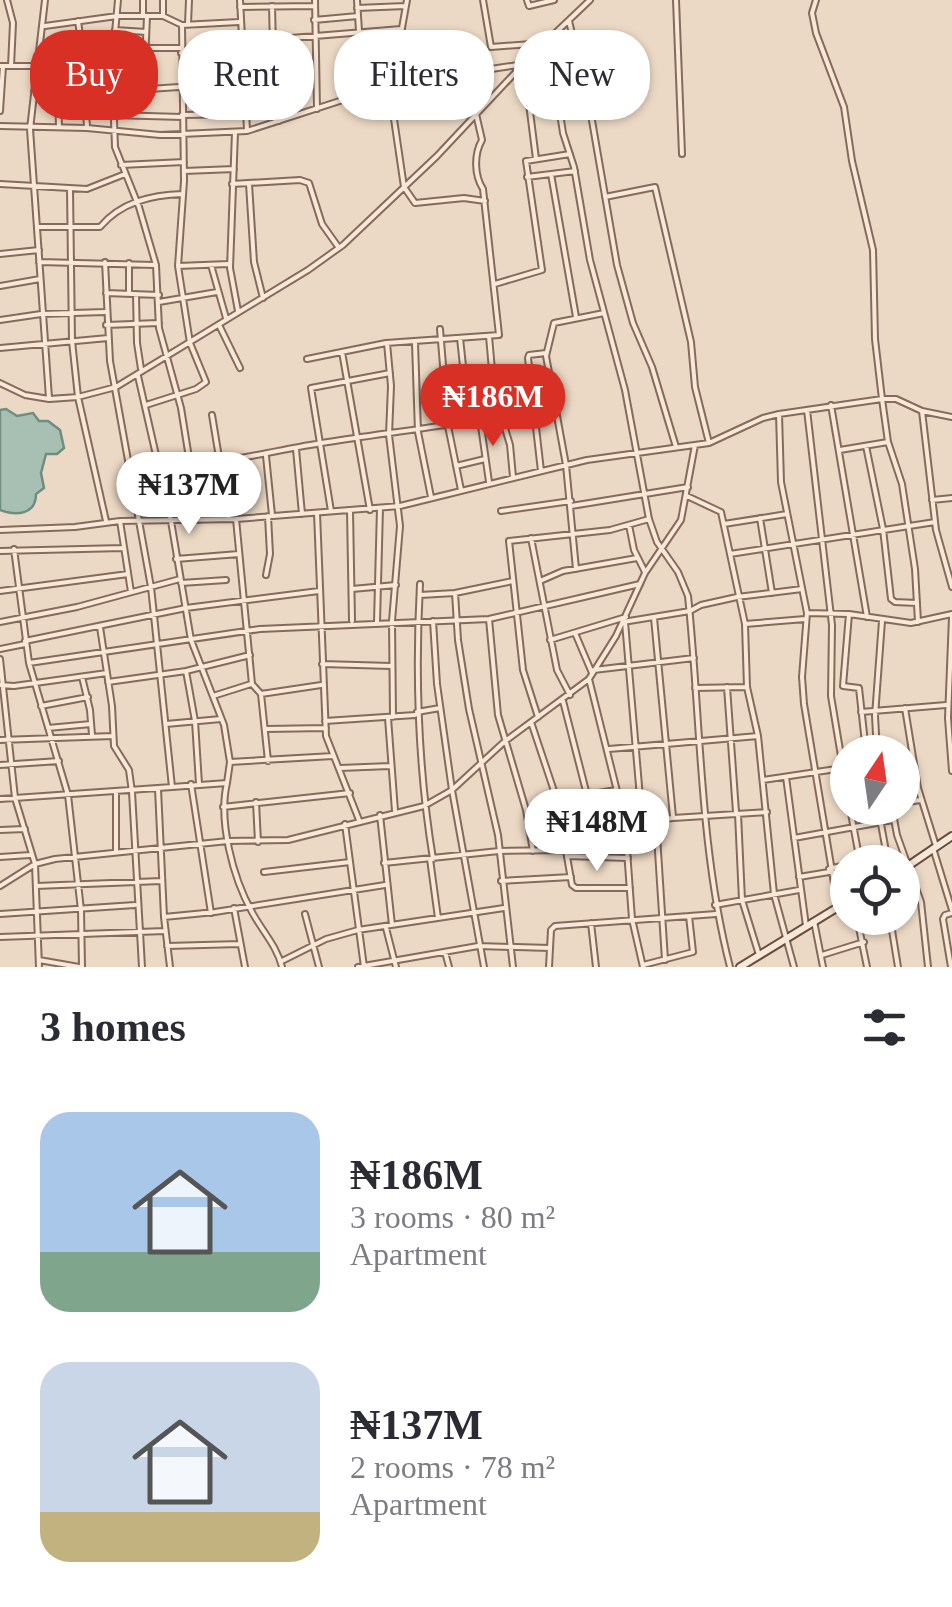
<!DOCTYPE html>
<html lang="en">
<head>
<meta charset="utf-8">
<style>
	body { margin:0; font-family:"Times New Roman",serif; background:#f2f2f3; color:#2b2b33; height:100vh; display:flex; flex-direction:column; font-size:38px; white-space:nowrap }
	* { box-sizing:border-box; margin:0 }
	p { font-size:32px; color:#7c7c81 }
	.icon { flex:none; width:55px; height:55px; fill:none; stroke:currentColor; stroke-width:2; stroke-linecap:round; stroke-linejoin:round }
	.map { position:relative; height:967px; overflow:hidden }
	.side { display:flex; flex-direction:column; background:#fff; flex:1 }
	.side>* { flex:none }
	.guide { position:absolute; left:30px; top:30px; width:892px; height:90px; display:flex; gap:20px }
	.needle { width:65px; rotate:13deg }
	.buttons { position:absolute; left:830px; top:735px; display:grid; gap:20px }
	.buttons a { display:grid; place-items:center; width:90px; height:90px; border-radius:50%; background:#fff; box-shadow:0 2px 8px #0004; font-size:50px }
	.price { position:absolute; translate:-50% -85px; padding:0 22px; border-radius:35px; background:#fff; color:#222; font-size:32px; line-height:65px; filter:drop-shadow(0 2px 5px #0008) }
	.price::after { content:''; position:absolute; left:50%; top:60px; width:30px; height:22px; margin-left:-15px; background:inherit; clip-path:polygon(0 0,100% 0,50% 100%) }
	.price.selected { background:#d93025; color:#fff }
	ul { padding:0; list-style:none }
	li { display:flex; align-items:center; gap:30px; height:250px; padding:0 40px }
	li span { display:grid; place-items:center; flex:none; width:280px; height:200px; border-radius:30px; color:#555 }
	li>.icon { margin-inline-start:auto }
	span .icon { width:120px; height:120px; fill:#fffc; stroke-width:1 }
	li b { font-size:42px }
	h2 { display:flex; justify-content:space-between; align-items:center; height:120px; padding:0 40px; font-size:42px }
	.pill { padding:0 35px; border-radius:40px; background:#fff; box-shadow:0 2px 8px #0004; font-size:35px; line-height:90px }
	.pill.selected { background:#d93025; color:#fff }
	.map>svg:first-child { display:block }
</style>
</head>
<body>
<div class="map">
<svg width="952" height="967" viewBox="0 0 952 967">
	<rect width="100%" height="100%" fill="#ecd9c5"/>
	<path fill="#a7c0b3" stroke="#6e8e7f" stroke-width="2.5" d="M6 409 17 416 33 413 39 421H48L60 430 64 448 57 454H46L41 473 44 488 36 494C36 515 16 516 0 510V410Z"/>
	<g fill="none" stroke-linecap="round" stroke-linejoin="round">
		<defs>
			<path id="street" d="M7 0 13 23 11 66
				M45 0 30 129 49 398
				M118 0 112 66 115 147 139 207 156 265 159 328 181 408 199 520
				M143 0V15
				M240 0 247 130
				M315 0 317 109
				M357 0 359 31
				M483 0 491 47 545 43 550 48 563 133 574 167 590 260 625 390 649 519 657 542 678 572 688 596C701 720 699 846 730 967
				M527 0 529 6 554 0
				M676 0 682 154
				M816 0 812 13 816 33 844 107 852 161 873 250 875 339 882 399 888 442 902 484 915 569 918 622
				M272 6 274 91 279 121
				M240 7 315 6
				M357 8 405 6
				M163 16V0
				M314 20 358 16
				M78 21 88 93 179 87
				M569 21 590 109 617 265 633 323 652 367 676 447
				M188 24 189 0
				M45 26 117 16H163L182 25 239 22
				M115 30 146 32
				M241 42 401 29
				M80 48H181
				M181 53 241 50
				M40 56H80
				M54 56V92
				M0 66H38
				M392 84 407 0
				M389 85 404 187 415 203 464 198 485 201
				M144 87 147 16
				M34 91H85
				M84 91 87 126
				M58 92 59 127
				M0 111 3 66
				M112 115 182 117
				M182 115 246 114
				M0 126 87 128 160 135 247 131 392 84 524 64 536 159
				M235 132 230 268 238 311
				M121 165 184 162
				M184 171 234 169
				M551 174 576 317
				M527 177 575 171
				M0 184 87 189 125 174
				M232 184 300 180 309 183 322 224 339 248
				M249 184 254 262 263 298
				M70 189 72 341 78 397 106 521
				M605 197 655 187 691 342 695 387 709 443
				M38 227H100C121 202 151 195 183 194
				M0 254 39 250
				M39 262 154 265
				M105 262 110 361 151 587 172 787 227 783C218 821 233 878 252 912 262 931 277 946 282 967
				M129 263V293
				M211 265 226 318
				M178 266 228 264
				M495 284 542 270 526 161 570 154
				M0 286 40 279
				M106 293 159 295
				M136 294 137 343 141 369
				M159 302 217 292
				M0 320 41 314 105 312
				M106 325 159 323
				M219 325 240 368
				M440 329 448 426 461 490
				M489 336 496 416
				M460 338 469 422
				M387 343 391 386 389 435 400 526 392 621 393 717
				M415 343 418 432 431 497
				M0 348 108 338
				M342 352 370 510
				M307 359 386 343 499 335 483 189C474 175 474 154 482 140L476 114
				M138 376 171 521 191 640 224 725 230 762 227 783
				M0 383 25 395 49 399 78 397 116 387 308 270 343 245 437 156 528 59 590 0
				M146 405 196 389 206 382 190 343 178 266 184 181 182 25
				M831 405 867 617
				M807 410 832 625 831 696 843 768
				M922 411 936 530 952 587
				M779 414 781 482 807 613 802 677 804 704 838 907
				M212 415 229 518
				M501 415 510 445 513 477
				M480 419 489 482
				M866 446 883 529 891 599 895 602 917 603
				M296 449 302 514
				M840 450 888 442
				M266 456 272 515
				M190 465C237 461 281 449 328 442 397 431 465 425 534 407
				M456 466 485 459
				M158 467 188 461
				M541 471 528 358 529 355 546 353
				M687 496 721 512 745 624 747 687 758 736 774 894 794 967
				M932 500 952 498
				M571 506 688 487
				M331 511 311 388 390 373
				M350 511 352 621
				M501 511 571 501
				M317 513 326 736 359 820
				M760 518 772 593
				M236 519 252 684 261 694 268 761
				M120 521 131 592
				M724 524 787 514
				M629 525 634 550 645 572
				M0 530 75 527 120 521 236 519 400 506 587 460 709 443 763 418 779 414 882 399H896L922 411 952 417
				M531 538 557 670 570 695
				M14 549 29 663 68 795 81 910 82 967
				M0 551 123 548
				M730 554 935 522
				M176 559 239 554
				M576 569 566 465 546 356 554 323 604 313
				M266 575 270 554 268 516
				M540 581 563 571 637 558
				M181 583 226 580
				M420 584C415 676 418 767 433 859
				M352 589 396 585
				M0 591 128 574
				M455 593 458 640 469 709 498 835 513 967
				M420 595 455 593 513 581
				M807 613 849 614 911 623 952 614
				M849 614 843 686 859 688 866 752
				M952 617 948 718 952 771
				M654 618 673 817
				M489 619 498 715 526 810 533 851
				M433 621 437 684 452 790 484 967
				M0 622 77 607 180 579
				M377 622 380 508
				M623 622 690 611 701 605 737 597 802 589
				M625 622 642 821
				M745 624 805 619
				M100 627 112 706 114 746 129 770 132 792 142 967
				M575 633 592 673
				M550 640 626 617
				M25 641 186 608 319 591
				M0 649 25 644
				M0 659 15 798 35 864 39 967
				M29 663 260 629 489 619 640 584
				M322 664 391 666
				M594 670 694 658
				M82 677 90 710 92 735
				M589 679 625 823 632 919 643 967
				M108 682 186 671
				M0 685 14 686 107 673
				M727 687 736 812
				M695 688 746 687
				M261 694 321 685
				M213 696 251 684
				M563 701 587 795
				M41 706 88 697
				M905 708 918 788 936 846
				M417 712 440 708
				M861 712 946 705
				M538 717 523 670 509 541 610 530 649 519
				M388 718 395 811
				M325 721 415 715
				M531 722 557 800 572 885 576 888H630
				M166 724 221 719
				M48 728 91 724
				M266 729 326 728
				M0 740 113 736
				M609 749 758 736
				M877 752 875 716 882 621
				M230 762 333 756
				M0 765 59 761
				M340 768 390 766
				M786 777 806 926
				M763 780 843 768 848 794
				M191 784 211 913
				M199 784 195 721 186 671 250 655
				M158 789 164 917 170 967
				M116 793V852
				M0 799 172 787
				M557 800 616 790
				M256 802 258 842
				M902 803 920 800
				M223 807 350 793
				M850 808 860 862
				M878 808 888 862
				M892 808 897 835 921 902 928 967
				M738 814 742 900 759 955
				M380 815 392 925
				M656 820 665 960
				M345 824 364 967
				M0 830 25 829
				M564 832 673 818 767 812
				M794 838 893 820
				M933 848 952 910
				M568 856 628 858
				M0 857 30 855
				M430 859 438 918
				M384 863 499 851 567 850
				M829 869 848 864
				M264 872 350 862
				M799 877 829 872
				M501 881 571 877
				M0 886 35 864 55 859 228 841 288 840 424 806 452 790 504 742 589 679 616 636 645 573 681 520 695 445
				M36 886 161 881
				M715 905 799 890
				M234 908 245 967
				M0 914 135 905
				M305 914 319 967
				M164 917 215 912 385 885
				M857 918 867 967
				M890 918 898 967
				M814 921 823 967
				M591 923 596 967
				M386 928 396 967
				M0 937 165 931
				M167 946 240 944
				M445 952 449 967
				M822 955 864 942
				M39 960 79 967
				M282 961 326 939 358 930 504 908
				M643 965 693 952 689 916
				M358 967 478 946 550 948
				M549 967 551 930 555 926 716 914
				M951 967 943 919 945 915 952 913"/>
			<path id="secondary" d="M902 870 952 836
				M740 967 848 901"/>
		</defs>
		<use href="#street" stroke="#866a5c" stroke-width="8"/>
		<use href="#secondary" stroke="#684c3f" stroke-width="10"/>
		<use href="#street" stroke="#f7e8d8" stroke-width="4"/>
		<use href="#secondary" stroke="#f7e8d8" stroke-width="6"/>
	</g>
</svg>
<div class="buttons">
<a><svg class="needle" viewBox="-14 -14 28 28"><path d="M0-13l5 13h-10z" fill="#e53935"/><path d="M0 13l5-13h-10z" fill="#7c7c81"/></svg></a>
<a><svg class="icon" aria-label="locate" viewBox="0 0 24 24"><circle cx="12" cy="12" r="6"/><path d="M12 2v4M12 18v4M2 12h4M18 12h4"/></svg></a>
</div>
<b class="price selected" style="left:493px;top:449px">₦186M</b>
<b class="price" style="left:189px;top:537px">₦137M</b>
<b class="price" style="left:597px;top:874px">₦148M</b>
<div class="guide">
<a class="pill selected">Buy</a>
<a class="pill">Rent</a>
<a class="pill">Filters</a>
<a class="pill">New</a>
</div>
</div>
<section class="side">
<h2>3 homes<svg class="icon" aria-label="filters" viewBox="0 0 24 24"><path d="M4 7h16M4 17h16"/><circle cx="9" cy="7" r="2"/><circle cx="15" cy="17" r="2"/></svg></h2>
<ul>
<li><span style="background:linear-gradient(#a9c7e8 70%,#7fa58c 0)"><svg class="icon" aria-label="home" viewBox="0 0 24 24"><path d="M3 11l9-7 9 7M6 9v11h12V9"/></svg></span><div><b>₦186M</b><p>3 rooms · 80 m²</p><p>Apartment</p></div></li>
<li><span style="background:linear-gradient(#c9d6e8 75%,#c2b280 0)"><svg class="icon" aria-label="home" viewBox="0 0 24 24"><path d="M3 11l9-7 9 7M6 9v11h12V9"/></svg></span><div><b>₦137M</b><p>2 rooms · 78 m²</p><p>Apartment</p></div></li>
</ul>
</section>
</body>
</html>
